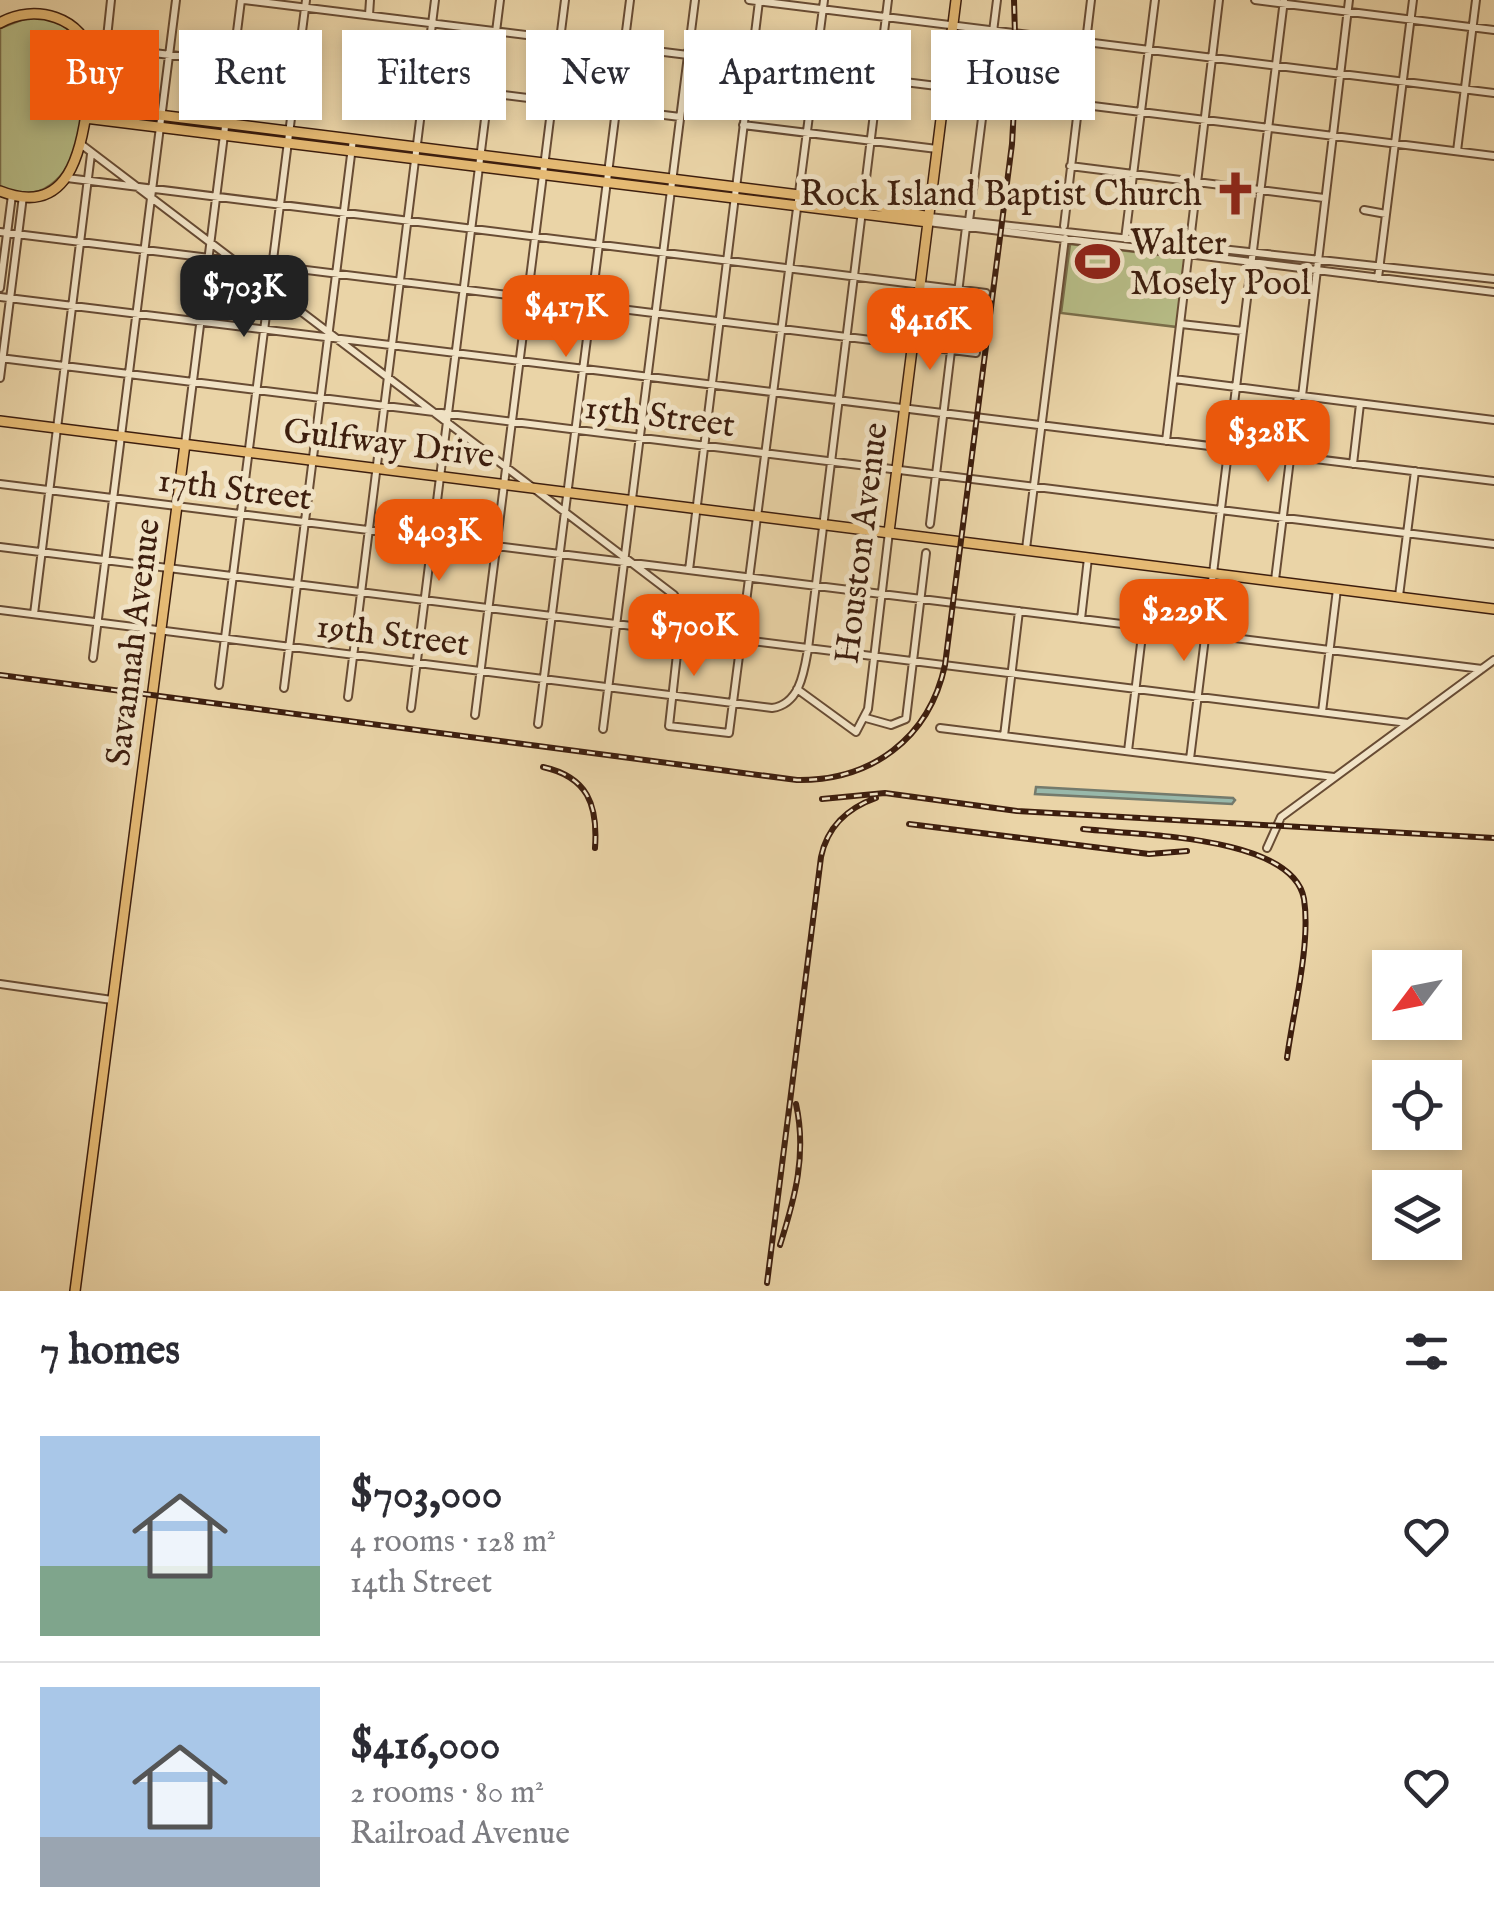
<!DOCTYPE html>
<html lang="en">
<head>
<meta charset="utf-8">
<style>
	body { margin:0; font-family:"IM FELL English",serif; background:#f2f2f3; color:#2b2b33; height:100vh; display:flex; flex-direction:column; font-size:38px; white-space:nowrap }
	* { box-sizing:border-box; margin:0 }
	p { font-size:32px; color:#7c7c81 }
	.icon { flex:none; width:55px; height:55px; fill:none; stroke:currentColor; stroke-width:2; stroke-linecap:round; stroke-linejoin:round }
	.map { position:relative; height:1291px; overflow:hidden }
	.drawer { display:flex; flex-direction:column; background:#fff; flex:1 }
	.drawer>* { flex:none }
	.banner { position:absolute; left:30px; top:30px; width:1435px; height:90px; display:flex; gap:20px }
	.needle { width:65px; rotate:238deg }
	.fabs { position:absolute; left:1372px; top:950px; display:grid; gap:20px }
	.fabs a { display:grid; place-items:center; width:90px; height:90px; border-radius:0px; background:#fff; box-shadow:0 5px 15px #0003; font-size:50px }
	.price { position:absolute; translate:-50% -85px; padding:0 22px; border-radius:20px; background:#ea580c; color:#fff; font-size:32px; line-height:65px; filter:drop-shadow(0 2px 5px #0008) }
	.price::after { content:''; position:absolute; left:50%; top:60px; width:30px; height:22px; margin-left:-15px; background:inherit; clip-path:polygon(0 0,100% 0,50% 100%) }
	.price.current { background:#222; color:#fff }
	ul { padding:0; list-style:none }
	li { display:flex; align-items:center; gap:30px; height:250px; padding:0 40px }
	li+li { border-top:2px solid #e1e1e2 }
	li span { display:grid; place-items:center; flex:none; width:280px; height:200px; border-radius:0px; color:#555 }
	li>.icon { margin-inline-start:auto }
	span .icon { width:120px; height:120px; fill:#fffc; stroke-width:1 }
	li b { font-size:42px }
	h2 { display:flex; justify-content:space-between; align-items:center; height:120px; padding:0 40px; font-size:42px }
	.chip { padding:0 35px; border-radius:0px; background:#fff; box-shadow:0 5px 15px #0003; font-size:35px; line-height:90px }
	.chip.current { background:#ea580c; color:#fff }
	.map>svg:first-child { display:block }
</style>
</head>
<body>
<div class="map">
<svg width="1494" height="1291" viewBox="0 0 1494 1291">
	<rect width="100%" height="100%" fill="#ead4a7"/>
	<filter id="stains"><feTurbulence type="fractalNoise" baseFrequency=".002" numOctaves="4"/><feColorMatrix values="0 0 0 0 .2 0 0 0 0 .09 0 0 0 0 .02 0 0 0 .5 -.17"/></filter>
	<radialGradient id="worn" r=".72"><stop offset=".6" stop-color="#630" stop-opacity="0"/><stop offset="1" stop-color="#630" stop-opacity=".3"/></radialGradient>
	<path fill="#b7bd87" stroke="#7a6e4a" stroke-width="2.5" d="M32 16C44 19 58 20 68 29 112 67 80 229 0 186V28Z
		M1070 244 1185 258 1177 327 1061 313Z"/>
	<path fill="#98b8aa" stroke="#747a6c" stroke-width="2.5" d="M1036 787 1233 798 1235 800 1232 804 1035 794Z"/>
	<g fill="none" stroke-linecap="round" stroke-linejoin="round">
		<defs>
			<path id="minor" d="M244 0 688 55
				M749 0 1494 93
				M1255 0 1494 30
				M1349 0 1302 396 1494 420
				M369 15 370 0
				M86 45 297 70
				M106 47 111 0
				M751 63 945 87
				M423 85 680 117
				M1077 104 1494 156
				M743 125 937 149
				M82 145 674 595 682 609 669 726 729 733 824 0
				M1457 151 1476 0
				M1070 166 1324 198
				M67 178 986 293
				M1364 210 1386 214
				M929 217 1494 279
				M969 221 997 0
				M928 222 1494 292
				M1064 226 1091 0
				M0 232 976 353
				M1125 239 1155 0
				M1378 278 1413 0
				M0 288 12 195
				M0 297 1494 481
				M1181 324 1243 331
				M0 358 1494 544
				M0 378 23 196
				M1174 379 1298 395 1275 580
				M1166 441 1219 0
				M185 444 241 0
				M1353 464 1360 404
				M0 484 1482 669
				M930 524 966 227
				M0 547 1408 723
				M1026 549 1065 238
				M689 570 759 1
				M1399 596 1415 471
				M0 610 772 708C800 704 804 672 808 649L888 0
				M34 614 91 154
				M1081 619 1088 558
				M93 658 176 0
				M219 685 306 0
				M284 688 353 139
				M797 689 856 732 868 709 889 532
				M348 697 435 0
				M411 708 500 0
				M1322 712 1337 589
				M475 715 565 0
				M866 718 891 725 906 719 926 553
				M538 724 630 0
				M940 728 1334 777
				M603 729 695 0
				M1004 736 1019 611
				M1128 751 1143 627
				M1190 759 1284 0
				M1267 848 1281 817 1494 660
				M0 984 112 1000"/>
			<path id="major" d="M0 23C33 3 85 16 92 60 94 77 88 98 86 114 79 162 63 216 0 191
				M87 106 863 203 929 217
				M85 118 928 222
				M0 421 1494 609
				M889 532 956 0
				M75 1291 185 444"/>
		</defs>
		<use href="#minor" stroke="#684c34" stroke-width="10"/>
		<use href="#major" stroke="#3d1e0e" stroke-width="12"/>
		<use href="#minor" stroke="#f1e3c6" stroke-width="6"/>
		<use href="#major" stroke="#e5ba74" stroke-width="9"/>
		<defs>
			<path id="rail" d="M0 675 797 780C871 781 929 739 945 665L1012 144 1016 71 1014 0
				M543 767C588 777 598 805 595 848
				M822 799 885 793 1017 811 1494 838
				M909 824 1149 854 1187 851
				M1083 829C1135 835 1293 835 1304 899 1311 944 1293 1012 1287 1058
				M780 1245C795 1198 807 1154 796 1104
				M767 1283 821 857C827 828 847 808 876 798"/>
		</defs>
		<use href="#rail" stroke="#3d1e0e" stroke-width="6"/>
		<use href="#rail" stroke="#f1e3c6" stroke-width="2.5" stroke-dasharray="8" stroke-linecap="butt"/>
	</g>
	<defs>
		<symbol id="church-bare" viewBox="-9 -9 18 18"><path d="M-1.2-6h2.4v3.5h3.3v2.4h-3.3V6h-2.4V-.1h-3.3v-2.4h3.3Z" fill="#8f2418" stroke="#f1e3c6" stroke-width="2.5" paint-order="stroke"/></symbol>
		<symbol id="stadium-bare" viewBox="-9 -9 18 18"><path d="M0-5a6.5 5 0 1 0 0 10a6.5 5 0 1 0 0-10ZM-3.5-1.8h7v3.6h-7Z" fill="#8f2418" stroke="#f1e3c6" stroke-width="2.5" paint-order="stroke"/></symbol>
	</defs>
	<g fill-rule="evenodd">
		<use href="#church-bare" x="1204" y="162" width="63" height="63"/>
		<use href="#stadium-bare" x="1066" y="230" width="63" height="63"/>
	</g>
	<g text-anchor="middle" stroke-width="10" stroke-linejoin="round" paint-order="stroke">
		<g font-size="35" fill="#3d1e0e" stroke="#f1e3c6" text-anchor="end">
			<text x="1202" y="205">Rock Island Baptist Church</text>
			<text x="1130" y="254" text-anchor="start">Walter<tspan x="1130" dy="40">Mosely Pool</tspan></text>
		</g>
		<g font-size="35" fill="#3d1e0e" stroke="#f1e3c6">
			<text transform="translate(660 415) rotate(7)" y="12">15th Street</text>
			<text transform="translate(389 442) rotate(7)" y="12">Gulfway Drive</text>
			<text transform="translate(235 488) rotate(7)" y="12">17th Street</text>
			<text transform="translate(860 543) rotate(-83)" y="12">Houston Avenue</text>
			<text transform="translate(393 634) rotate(7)" y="12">19th Street</text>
			<text transform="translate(132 642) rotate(-83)" y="12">Savannah Avenue</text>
		</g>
	</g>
	<rect width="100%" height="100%" filter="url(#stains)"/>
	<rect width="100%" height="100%" fill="url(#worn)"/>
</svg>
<div class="fabs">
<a><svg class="needle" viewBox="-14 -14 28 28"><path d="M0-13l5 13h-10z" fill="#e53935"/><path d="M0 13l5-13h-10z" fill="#7c7c81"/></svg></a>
<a><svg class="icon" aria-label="locate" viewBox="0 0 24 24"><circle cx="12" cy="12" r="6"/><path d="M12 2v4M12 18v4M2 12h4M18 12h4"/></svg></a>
<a><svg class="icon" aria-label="layers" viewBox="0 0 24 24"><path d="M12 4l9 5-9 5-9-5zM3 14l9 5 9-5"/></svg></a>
</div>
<b class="price current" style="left:244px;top:340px">$703K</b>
<b class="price" style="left:566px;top:360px">$417K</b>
<b class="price" style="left:930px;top:373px">$416K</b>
<b class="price" style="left:1268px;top:485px">$328K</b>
<b class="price" style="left:439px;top:584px">$403K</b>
<b class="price" style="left:1184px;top:664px">$229K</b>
<b class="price" style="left:694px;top:679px">$700K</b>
<div class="banner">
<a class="chip current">Buy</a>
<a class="chip">Rent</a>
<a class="chip">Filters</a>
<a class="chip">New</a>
<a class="chip">Apartment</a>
<a class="chip">House</a>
</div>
</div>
<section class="drawer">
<h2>7 homes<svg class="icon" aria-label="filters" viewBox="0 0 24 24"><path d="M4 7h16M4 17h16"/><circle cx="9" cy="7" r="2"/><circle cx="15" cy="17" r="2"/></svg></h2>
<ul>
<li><span style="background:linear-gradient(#a9c7e8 65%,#7fa58c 0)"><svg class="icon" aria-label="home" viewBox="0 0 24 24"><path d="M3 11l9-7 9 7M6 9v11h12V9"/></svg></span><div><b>$703,000</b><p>4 rooms · 128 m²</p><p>14th Street</p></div><svg class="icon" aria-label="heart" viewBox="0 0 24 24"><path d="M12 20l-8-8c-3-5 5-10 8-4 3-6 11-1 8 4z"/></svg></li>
<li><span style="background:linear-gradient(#a9c7e8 75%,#9aa5b1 0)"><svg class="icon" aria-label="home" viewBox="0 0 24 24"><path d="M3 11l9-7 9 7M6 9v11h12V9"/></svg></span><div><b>$416,000</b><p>2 rooms · 80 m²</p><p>Railroad Avenue</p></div><svg class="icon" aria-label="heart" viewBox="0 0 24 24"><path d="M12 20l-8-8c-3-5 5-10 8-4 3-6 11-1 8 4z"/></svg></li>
</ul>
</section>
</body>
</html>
